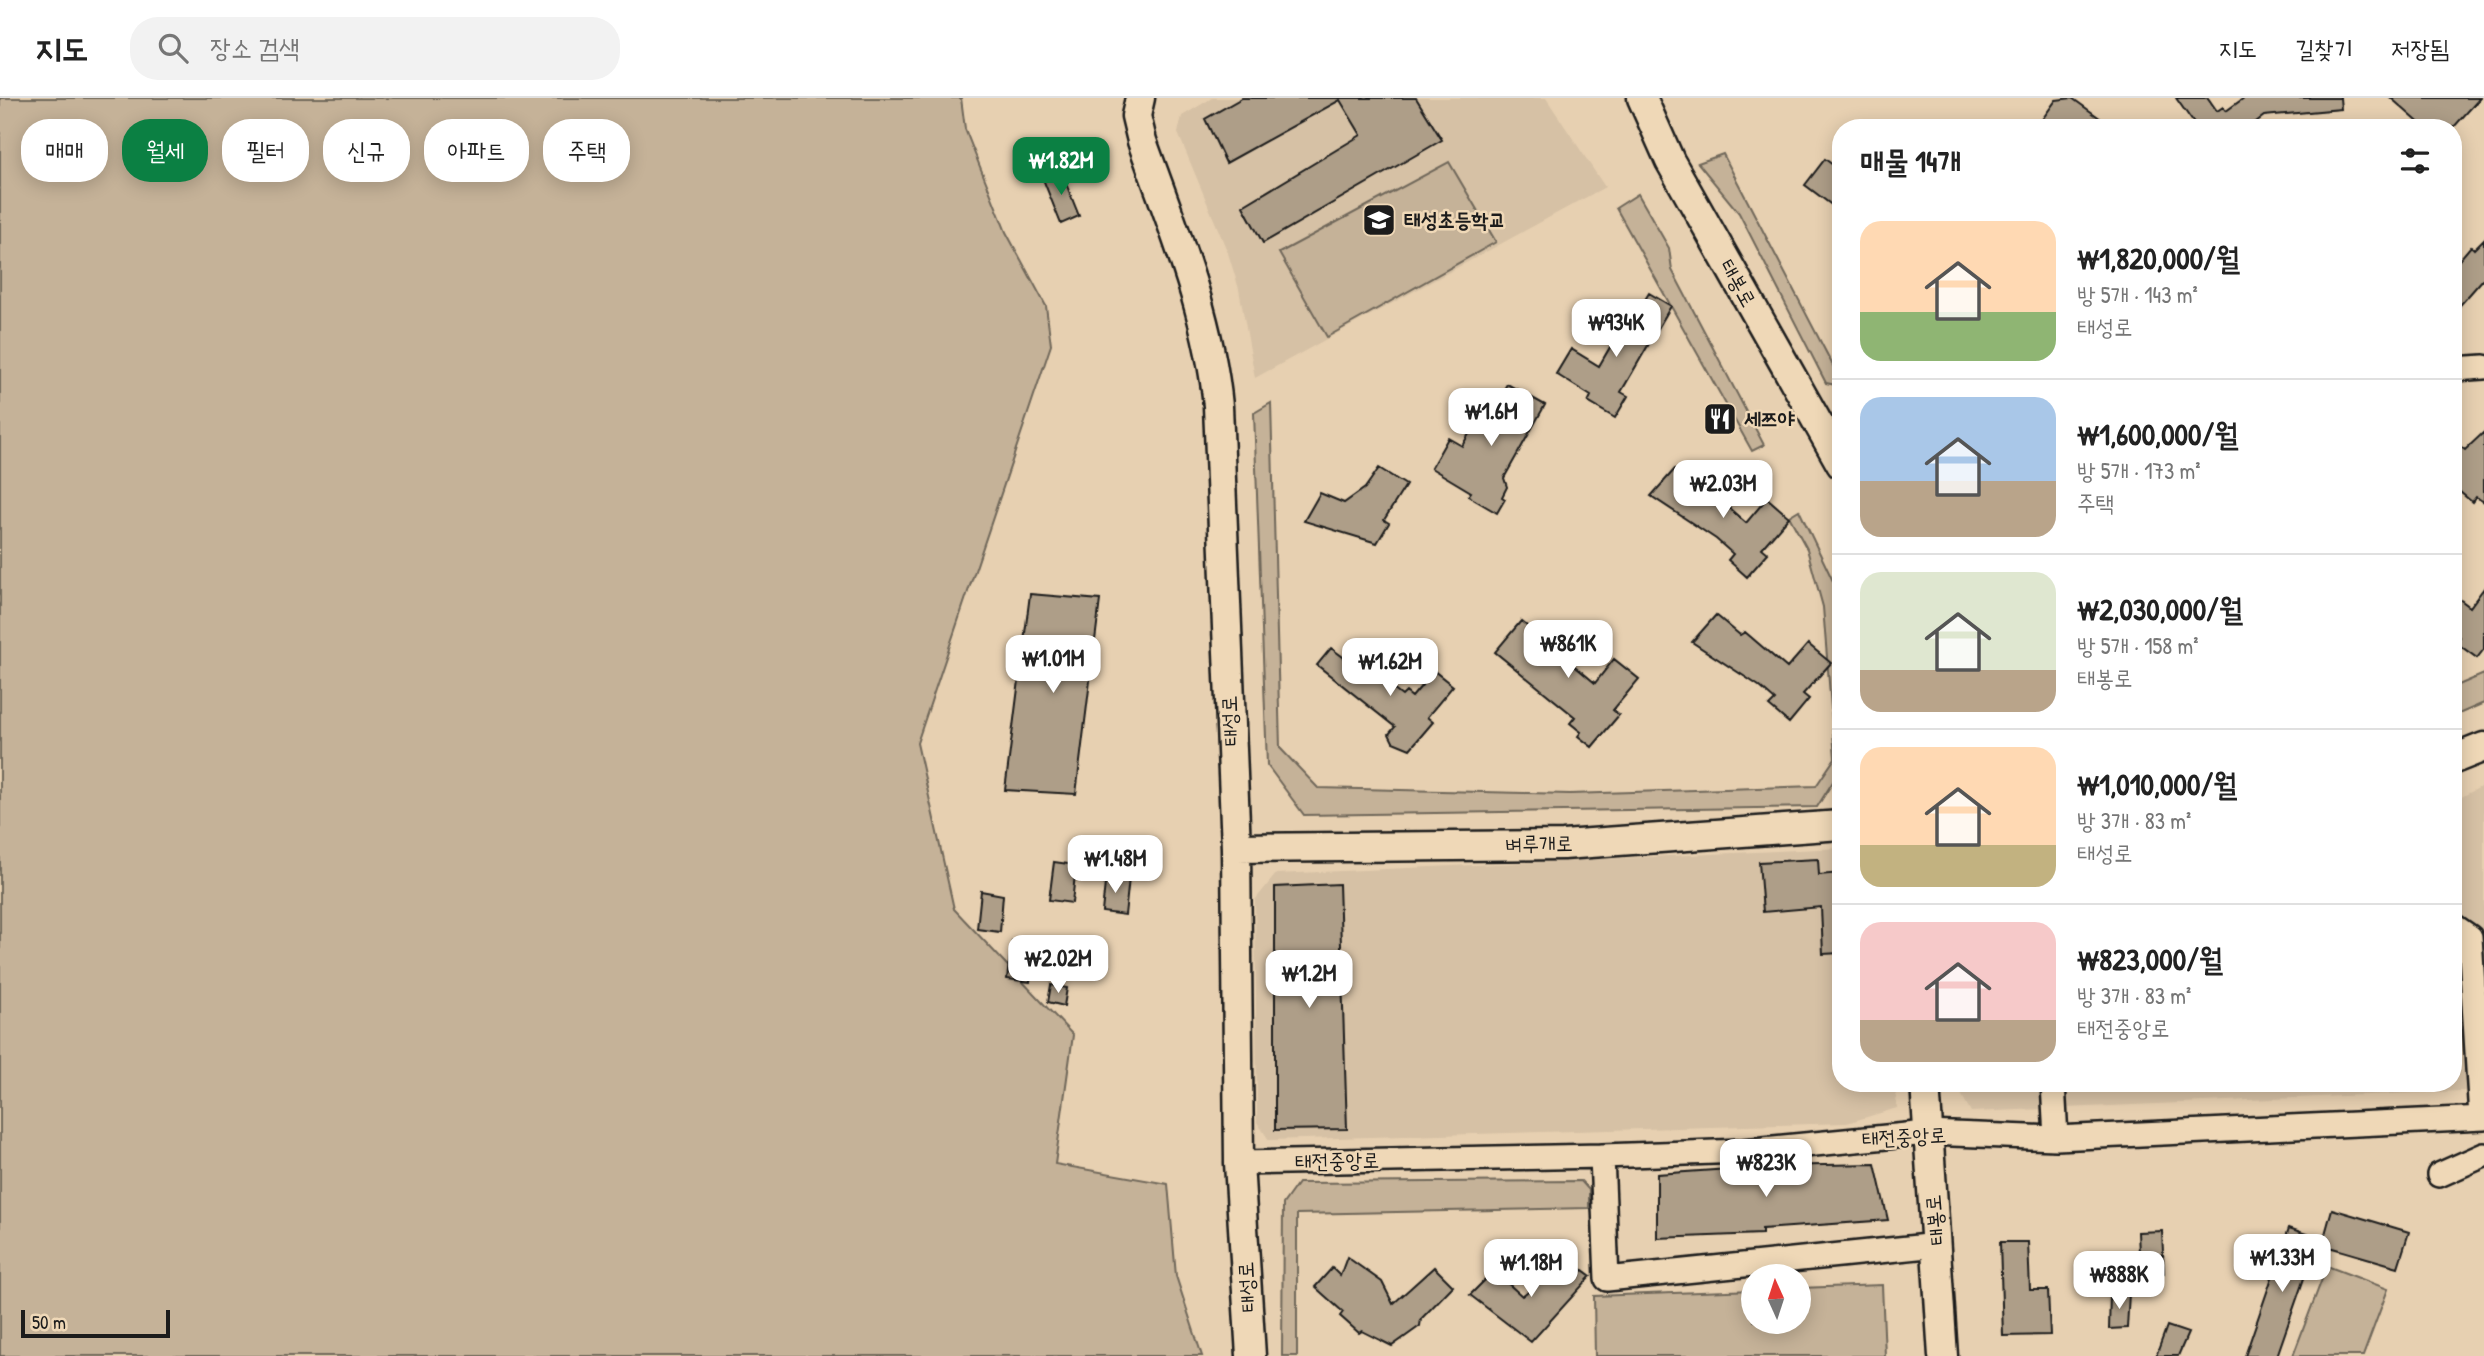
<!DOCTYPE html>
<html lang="ko">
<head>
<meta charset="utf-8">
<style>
	body { margin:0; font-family:"Patrick Hand","Poor Story",sans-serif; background:#f2f2f2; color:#222; height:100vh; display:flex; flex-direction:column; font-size:26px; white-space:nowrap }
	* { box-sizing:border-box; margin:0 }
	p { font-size:23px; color:#767676 }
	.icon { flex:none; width:38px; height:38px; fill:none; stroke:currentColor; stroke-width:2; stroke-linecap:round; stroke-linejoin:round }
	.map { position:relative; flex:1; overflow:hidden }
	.drawer { position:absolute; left:1832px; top:21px; width:630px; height:973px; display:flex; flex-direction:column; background:#fff; border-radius:28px; box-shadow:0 4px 18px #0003 }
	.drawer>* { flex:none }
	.top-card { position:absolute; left:21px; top:21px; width:665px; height:63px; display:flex; gap:14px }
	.needle { width:46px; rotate:357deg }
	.controls { position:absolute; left:1741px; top:1166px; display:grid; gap:14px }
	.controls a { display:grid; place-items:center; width:70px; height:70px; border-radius:50%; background:#fff; box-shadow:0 4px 18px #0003; font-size:35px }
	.scale { position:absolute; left:21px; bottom:18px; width:149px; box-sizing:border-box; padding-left:7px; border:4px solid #1c1c1c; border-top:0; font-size:19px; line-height:24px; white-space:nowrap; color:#1c1c1c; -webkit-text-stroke:5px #efd8b7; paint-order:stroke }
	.price { position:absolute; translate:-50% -60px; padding:0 16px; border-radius:14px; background:#fff; color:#222; font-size:23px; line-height:46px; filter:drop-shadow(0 2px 4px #0008) }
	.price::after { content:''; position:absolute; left:50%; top:42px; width:21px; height:16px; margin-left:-10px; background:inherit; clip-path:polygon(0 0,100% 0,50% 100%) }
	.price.selected { background:#0b8043; color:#fff }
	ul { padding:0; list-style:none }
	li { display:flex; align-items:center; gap:21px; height:175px; padding:0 28px }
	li+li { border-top:2px solid #e0e0e0 }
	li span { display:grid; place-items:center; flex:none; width:196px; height:140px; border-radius:21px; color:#555 }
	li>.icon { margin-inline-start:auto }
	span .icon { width:84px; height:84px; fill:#fffc; stroke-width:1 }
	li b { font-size:30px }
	h2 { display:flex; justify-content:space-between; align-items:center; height:84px; padding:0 28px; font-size:30px }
	.pill { padding:0 24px; border-radius:28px; background:#fff; box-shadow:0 4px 18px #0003; font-size:24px; line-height:63px }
	.pill.selected { background:#0b8043; color:#fff }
	header { display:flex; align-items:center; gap:42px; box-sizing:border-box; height:98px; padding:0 35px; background:#fff; border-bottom:2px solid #e0e0e0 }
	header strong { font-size:33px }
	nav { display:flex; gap:38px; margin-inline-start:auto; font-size:24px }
	.search { width:490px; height:63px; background:#f2f2f2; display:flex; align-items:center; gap:18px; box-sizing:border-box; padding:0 24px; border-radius:28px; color:#767676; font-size:26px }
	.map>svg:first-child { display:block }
</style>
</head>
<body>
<header>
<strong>지도</strong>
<div class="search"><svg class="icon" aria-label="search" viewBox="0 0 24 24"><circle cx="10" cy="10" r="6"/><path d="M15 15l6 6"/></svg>장소 검색</div>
<nav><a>지도</a><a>길찾기</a><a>저장됨</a></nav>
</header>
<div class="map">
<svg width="2484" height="1258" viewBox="0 0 2484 1258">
	<rect width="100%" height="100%" fill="#e7d0b1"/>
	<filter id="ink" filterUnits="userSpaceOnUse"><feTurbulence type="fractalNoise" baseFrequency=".0143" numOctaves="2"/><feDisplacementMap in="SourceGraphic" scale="14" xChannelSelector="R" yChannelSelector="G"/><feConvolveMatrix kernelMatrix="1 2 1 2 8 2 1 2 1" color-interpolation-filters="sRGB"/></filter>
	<g filter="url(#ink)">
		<path fill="#d6c1a5" d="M1212 0H1546L1605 89 1255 280 1239 191 1228 155 1178 35 1182 18Z
			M2484 687V992L1971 1014 1960 994V985H2454V703Z
			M1841 750V985H1895L1897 1010 1847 1025 1269 1042 1257 1024 1255 802 1276 776Z"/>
		<path fill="#c5b298" stroke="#70675a" stroke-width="2" d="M0 0H961L965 31 1006 134 1046 208 1051 247 917 645 954 811 1073 937 1055 1066 1168 1086 1176 1178 1202 1258H0Z
			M1723 56 1841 283V288L1826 285 1739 115 1698 65Z
			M1449 64 1496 144 1327 239 1279 155Z
			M1638 96 1669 150 1672 172 1764 347 1752 353 1616 110Z
			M1271 305 1280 650 1318 690 1570 696 1816 688 1835 660 1823 509 1807 451 1789 418 1799 412 1834 485 1841 538V671L1817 709 1304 717 1267 667 1254 315Z
			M2484 576V605L2454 618V589Z
			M1581 1083 1589 1092V1110L1297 1116V1258H1282L1283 1106 1298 1085Z
			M2327 1168 2388 1191 2363 1258H2293Z
			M1882 1187 1885 1258H1595L1594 1198 1753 1192 1754 1223H1799V1190Z"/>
		<path fill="#ae9e88" stroke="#1c1c1c" stroke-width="2" d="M1242 0H1416L1442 42 1263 145 1243 108 1361 37 1340 2 1226 65 1205 21Z
			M2072 0 2101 21 2094 30H2036L2056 2Z
			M2176 0H2208L2217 13 2223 9 2226 13 2244 0H2340L2341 11 2264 18 2248 30H2191L2195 27Z
			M2391 0H2480L2453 30H2425Z
			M1825 61 1841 73V114L1805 87Z
			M1061 73 1079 118 1061 126 1043 81Z
			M2484 141V180L2454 214V168L2471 148 2474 151Z
			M1649 195 1671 208 1621 294 1628 298 1615 320 1588 304 1591 298 1556 276 1571 251 1599 268 1627 220 1632 223Z
			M1507 286 1545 307 1504 380 1507 389 1502 399 1505 401 1497 415 1468 398 1471 394 1431 370 1448 340 1462 348 1486 307 1492 311Z
			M2484 334V404L2476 399 2472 404 2454 389V343L2465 352Z
			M1379 370 1406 387 1384 422 1389 425 1377 445 1304 423 1320 395 1344 405 1365 390Z
			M1675 371 1699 391 1704 388 1746 425 1767 400 1789 419 1762 450 1768 455 1747 479 1728 462 1733 456 1716 441 1651 398Z
			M2484 490V551L2477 560 2455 544 2459 539 2454 534V497L2470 509Z
			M1030 496 1100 502 1076 696 1005 692Z
			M1716 517 1740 537 1745 534 1787 570 1808 546 1831 565 1803 596 1809 601 1789 625 1769 608 1775 602 1759 588 1692 544Z
			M1521 523 1544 542 1552 533 1578 554 1570 564 1595 585 1614 561 1639 581 1613 612 1619 617 1592 649 1578 638 1581 634 1570 625 1575 619 1495 554Z
			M1331 550 1358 570 1361 566 1402 598 1406 594 1412 599 1434 573 1453 588 1427 619 1433 624 1410 651 1393 644 1389 636 1395 629 1317 567Z
			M1818 761 1819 777 1841 775V855L1823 856 1821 809 1763 814 1759 764Z
			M1054 764 1076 767 1072 805 1049 802Z
			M1106 776 1129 780 1125 817 1102 814Z
			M1339 786 1347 1031 1275 1032V789Z
			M981 793 1003 797 1000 834 977 831Z
			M1012 843 1034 847 1030 884 1007 881Z
			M1051 887 1067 890 1064 908 1048 904Z
			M1875 1066 1888 1122 1762 1131V1136L1657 1140V1076L1773 1068Z
			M2332 1111 2409 1134 2398 1169 2322 1147Z
			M2289 1130 2318 1140 2277 1258H2245Z
			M2162 1133 2164 1175 2140 1177 2138 1134Z
			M2000 1144H2028L2030 1192H2048L2050 1237 2003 1238Z
			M1347 1159 1382 1184 1393 1206 1434 1169 1453 1188 1421 1221 1420 1228 1392 1248 1362 1233 1359 1235 1340 1218 1343 1214 1315 1189 1332 1170 1340 1178Z
			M1568 1161 1591 1178 1531 1244 1470 1197 1494 1173 1522 1198Z
			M2129 1195 2127 1230 2109 1231 2110 1197Z
			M2167 1228 2188 1235 2178 1258H2156Z"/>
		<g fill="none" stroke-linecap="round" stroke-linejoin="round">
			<defs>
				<path id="minor" d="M2454 271 2484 269
					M2454 828 2470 839 2481 1020
					M2053 985 2056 1040
					M1602 1058 1607 1181 1937 1147
					M1239 1065 1602 1058 1743 1053 1927 1035 2056 1040 2484 1020
					M2439 1077 2484 1057"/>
				<path id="tertiary" d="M1140 0 1136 18 1142 43C1173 130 1209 215 1218 308L1236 750 1239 1065 1251 1258
					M1642 0 1670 63 1841 366
					M2454 661 2484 649
					M1236 750 1563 747 1841 727
					M1925 985 1943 1258"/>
			</defs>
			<use href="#minor" stroke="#1c1c1c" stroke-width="28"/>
			<use href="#tertiary" stroke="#1c1c1c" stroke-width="33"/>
			<use href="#minor" stroke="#efd8b7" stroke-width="23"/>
			<use href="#tertiary" stroke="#efd8b7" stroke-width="28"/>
		</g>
	</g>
	<defs>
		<symbol id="school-square" viewBox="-11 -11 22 22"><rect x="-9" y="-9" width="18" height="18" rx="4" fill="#1c1c1c" stroke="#efd8b7"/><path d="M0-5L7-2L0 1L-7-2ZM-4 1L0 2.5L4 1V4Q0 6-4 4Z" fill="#fff"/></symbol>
		<symbol id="restaurant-square" viewBox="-11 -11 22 22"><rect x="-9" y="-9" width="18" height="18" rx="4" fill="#1c1c1c" stroke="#efd8b7"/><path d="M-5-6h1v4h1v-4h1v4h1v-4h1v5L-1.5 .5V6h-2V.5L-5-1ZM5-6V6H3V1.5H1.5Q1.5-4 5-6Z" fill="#fff"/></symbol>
	</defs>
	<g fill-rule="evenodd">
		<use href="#school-square" x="1360" y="103" width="38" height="38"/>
		<use href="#restaurant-square" x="1701" y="302" width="38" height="38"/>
	</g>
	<g text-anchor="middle" stroke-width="5" stroke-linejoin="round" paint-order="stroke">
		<g font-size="21" font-weight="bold" fill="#1c1c1c" stroke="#efd8b7" text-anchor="start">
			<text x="1404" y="129">태성초등학교</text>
			<text x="1744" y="328">세쯔야</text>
		</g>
		<g font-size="21" fill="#1c1c1c" stroke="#efd8b7">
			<text transform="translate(1738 185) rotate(61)" y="7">태봉로</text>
			<text transform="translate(1230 623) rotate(-92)" y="7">태성로</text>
			<text transform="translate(1539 746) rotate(-1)" y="7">벼루개로</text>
			<text transform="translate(1904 1039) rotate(-3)" y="7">태전중앙로</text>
			<text transform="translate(1337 1063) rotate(-1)" y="7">태전중앙로</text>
			<text transform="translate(1935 1122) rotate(-95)" y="7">태봉로</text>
			<text transform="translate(1247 1189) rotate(-93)" y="7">태성로</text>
		</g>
	</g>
</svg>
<div class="controls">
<a><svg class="needle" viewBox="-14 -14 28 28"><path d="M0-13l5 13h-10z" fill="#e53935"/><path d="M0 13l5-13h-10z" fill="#767676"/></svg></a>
</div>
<div class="scale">50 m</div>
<b class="price selected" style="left:1061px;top:99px">₩1.82M</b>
<b class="price" style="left:1616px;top:261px">₩934K</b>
<b class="price" style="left:1491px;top:350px">₩1.6M</b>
<b class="price" style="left:1723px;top:422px">₩2.03M</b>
<b class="price" style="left:1568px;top:582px">₩861K</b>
<b class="price" style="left:1053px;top:597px">₩1.01M</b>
<b class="price" style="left:1390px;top:600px">₩1.62M</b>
<b class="price" style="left:1115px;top:797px">₩1.48M</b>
<b class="price" style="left:1058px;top:897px">₩2.02M</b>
<b class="price" style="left:1309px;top:912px">₩1.2M</b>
<b class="price" style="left:1766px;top:1101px">₩823K</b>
<b class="price" style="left:2282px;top:1196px">₩1.33M</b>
<b class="price" style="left:1531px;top:1201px">₩1.18M</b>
<b class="price" style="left:2119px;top:1213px">₩888K</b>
<div class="top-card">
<a class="pill">매매</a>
<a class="pill selected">월세</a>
<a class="pill">필터</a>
<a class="pill">신규</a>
<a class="pill">아파트</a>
<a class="pill">주택</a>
</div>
<section class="drawer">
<h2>매물 14개<svg class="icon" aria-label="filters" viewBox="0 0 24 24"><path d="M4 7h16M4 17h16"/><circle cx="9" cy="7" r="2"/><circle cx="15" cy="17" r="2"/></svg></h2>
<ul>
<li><span style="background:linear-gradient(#ffd9b3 65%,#8fb573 0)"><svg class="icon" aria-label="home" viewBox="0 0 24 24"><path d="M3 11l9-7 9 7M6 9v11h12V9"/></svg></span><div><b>₩1,820,000/월</b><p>방 5개 · 143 m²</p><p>태성로</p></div></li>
<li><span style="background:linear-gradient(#a9c7e8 60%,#b9a48a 0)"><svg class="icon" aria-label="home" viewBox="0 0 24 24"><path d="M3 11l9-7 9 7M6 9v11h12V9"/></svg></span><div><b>₩1,600,000/월</b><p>방 5개 · 173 m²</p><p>주택</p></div></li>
<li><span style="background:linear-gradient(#dfe7d0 70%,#b9a48a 0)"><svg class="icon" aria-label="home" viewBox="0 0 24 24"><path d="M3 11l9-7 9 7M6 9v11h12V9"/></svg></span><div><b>₩2,030,000/월</b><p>방 5개 · 158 m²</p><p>태봉로</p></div></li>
<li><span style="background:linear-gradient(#ffd9b3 70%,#c2b280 0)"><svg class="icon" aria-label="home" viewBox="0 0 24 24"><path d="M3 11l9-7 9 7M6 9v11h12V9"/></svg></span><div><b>₩1,010,000/월</b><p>방 3개 · 83 m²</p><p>태성로</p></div></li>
<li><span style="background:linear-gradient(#f6c9c9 70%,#b9a48a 0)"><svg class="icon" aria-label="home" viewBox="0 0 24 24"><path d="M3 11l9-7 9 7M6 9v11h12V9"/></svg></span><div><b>₩823,000/월</b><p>방 3개 · 83 m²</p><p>태전중앙로</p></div></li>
</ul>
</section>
</div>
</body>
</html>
